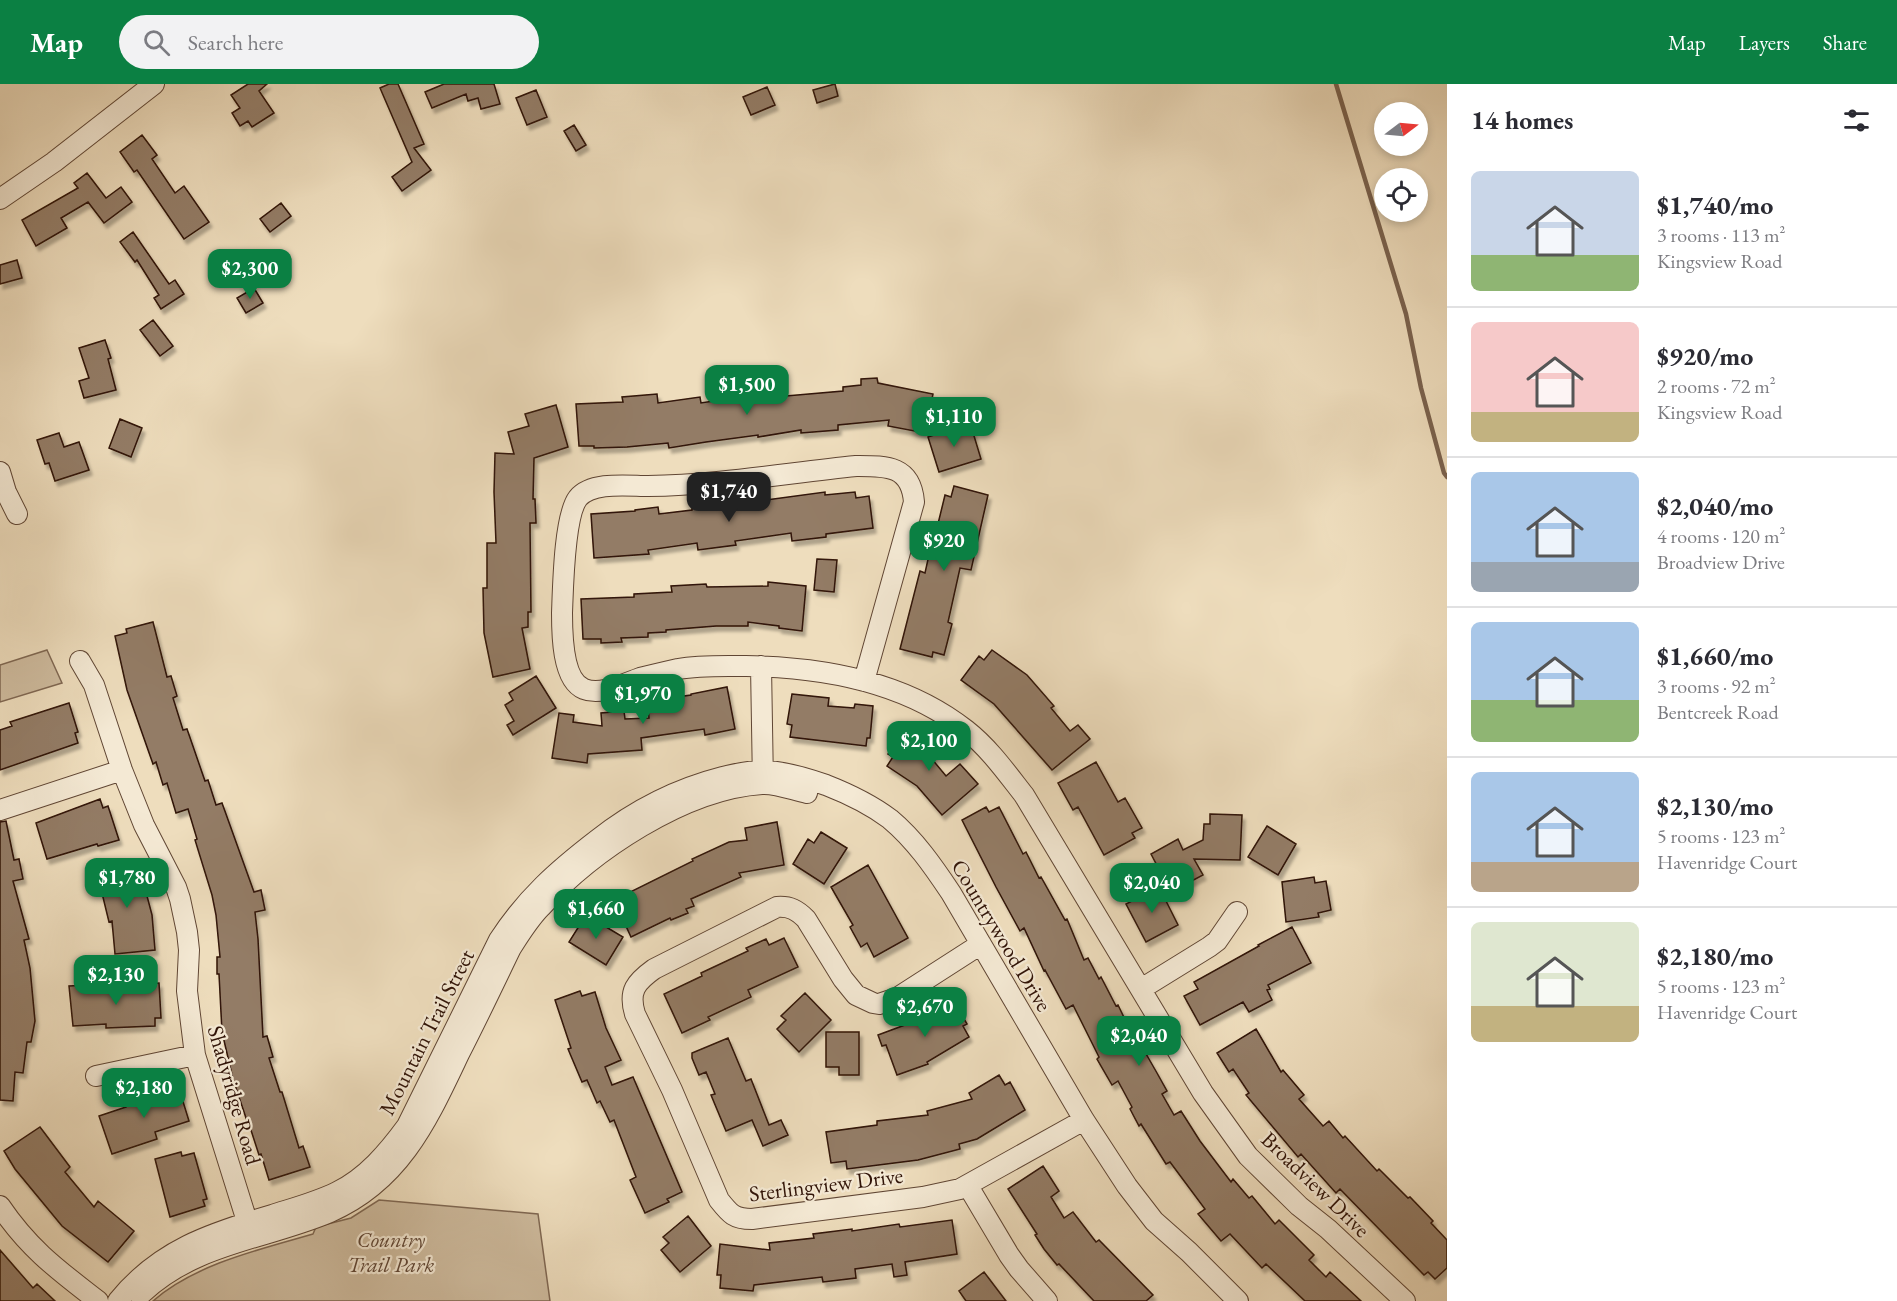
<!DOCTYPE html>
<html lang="en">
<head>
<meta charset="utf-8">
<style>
	body { margin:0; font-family:"EB Garamond",serif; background:#f2f2f3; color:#2b2b33; height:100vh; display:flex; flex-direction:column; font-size:22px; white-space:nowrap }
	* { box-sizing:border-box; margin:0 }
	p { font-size:20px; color:#7c7c81 }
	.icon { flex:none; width:33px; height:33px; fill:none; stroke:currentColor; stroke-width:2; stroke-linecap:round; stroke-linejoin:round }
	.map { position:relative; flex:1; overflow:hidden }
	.side { display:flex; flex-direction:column; background:#fff; width:450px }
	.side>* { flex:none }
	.needle { width:39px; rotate:74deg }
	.controls { position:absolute; left:1374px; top:18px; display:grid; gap:12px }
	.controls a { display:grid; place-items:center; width:54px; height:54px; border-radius:50%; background:#fff; box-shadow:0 3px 9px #0003; font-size:30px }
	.price { position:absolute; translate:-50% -51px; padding:0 14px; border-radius:12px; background:#0b8043; color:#fff; font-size:20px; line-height:39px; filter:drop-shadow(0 2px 3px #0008) }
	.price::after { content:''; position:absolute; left:50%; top:36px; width:18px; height:14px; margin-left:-9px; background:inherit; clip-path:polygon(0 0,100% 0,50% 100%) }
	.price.current { background:#222; color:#fff }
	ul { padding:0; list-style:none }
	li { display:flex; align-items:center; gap:18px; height:150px; padding:0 24px }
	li+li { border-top:2px solid #e1e1e2 }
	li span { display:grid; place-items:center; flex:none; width:168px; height:120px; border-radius:9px; color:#555 }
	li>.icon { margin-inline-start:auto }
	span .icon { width:72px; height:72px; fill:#fffc; stroke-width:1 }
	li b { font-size:26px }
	h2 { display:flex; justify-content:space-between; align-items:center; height:72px; padding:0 24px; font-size:26px }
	header { display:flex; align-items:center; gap:36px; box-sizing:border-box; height:84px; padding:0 30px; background:#0b8043; color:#fff }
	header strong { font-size:28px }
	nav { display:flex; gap:33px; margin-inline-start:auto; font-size:21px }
	.search { width:420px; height:54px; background:#f2f2f3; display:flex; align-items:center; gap:15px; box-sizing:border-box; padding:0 21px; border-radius:33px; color:#7c7c81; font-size:22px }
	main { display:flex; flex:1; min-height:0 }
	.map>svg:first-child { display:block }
</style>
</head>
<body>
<header>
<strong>Map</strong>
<div class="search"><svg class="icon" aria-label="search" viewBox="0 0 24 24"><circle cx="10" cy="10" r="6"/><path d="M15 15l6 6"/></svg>Search here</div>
<nav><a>Map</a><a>Layers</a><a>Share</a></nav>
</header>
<main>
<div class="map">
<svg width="1447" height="1217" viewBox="0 0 1447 1217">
	<defs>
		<filter id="shadow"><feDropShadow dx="3" dy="5" stdDeviation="1.5" flood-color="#0004"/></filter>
	</defs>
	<rect width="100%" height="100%" fill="#eeddbd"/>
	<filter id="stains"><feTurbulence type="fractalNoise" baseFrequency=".00333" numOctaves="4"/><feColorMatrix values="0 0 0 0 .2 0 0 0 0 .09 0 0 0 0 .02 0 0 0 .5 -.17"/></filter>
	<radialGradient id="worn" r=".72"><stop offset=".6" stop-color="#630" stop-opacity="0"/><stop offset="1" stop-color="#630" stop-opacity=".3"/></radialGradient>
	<path fill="#cebb9e" stroke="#7f6752" stroke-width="1.5" d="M47 566 62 599 0 618V581Z
		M379 1116 538 1130 550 1217H153C195 1180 261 1165 313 1150L316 1143 351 1134Z"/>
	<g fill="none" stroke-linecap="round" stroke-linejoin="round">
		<path stroke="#7b634f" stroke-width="4.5" d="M1336 0 1406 230 1421 304 1444 389 1447 393"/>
	</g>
	<path fill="#937c66" stroke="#301307" stroke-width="1.5" filter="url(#shadow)" d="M248 0H267L259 7 274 29 252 43 248 37 240 42 232 29 240 24 231 11Z
		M389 0H398L424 60 414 64 431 86 402 107 392 93 412 78 380 4Z
		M444 0H494L500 20 481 25 478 14 468 17 466 10 432 24 425 8Z
		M835 0 838 12 817 19 813 6Z
		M767 3 775 21 751 31 743 13Z
		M536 6 547 33 527 41 516 14Z
		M574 41 586 61 576 67 564 47Z
		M142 51 157 71 152 75 175 109 184 102 209 138 184 155 137 86 134 88 120 68Z
		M87 89 106 114 121 103 132 118 104 139 88 118 61 134 67 144 36 162 22 136 78 104 74 99Z
		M281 119 291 132 270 148 260 135Z
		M133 148 169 200 175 196 184 210 161 225 154 214 159 211 137 176 135 178 120 158Z
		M17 176 22 194 0 200V181Z
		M254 204 263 219 246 229 237 214Z
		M153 236 173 262 160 272 140 246Z
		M105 256 111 274 108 275 116 306 84 314 79 297 89 294 79 264Z
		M877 294 878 299 933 310 925 349 888 342 889 336 838 341V346L801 349V346L758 353V351L706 358 669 364 668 359 627 363 594 364V362H579L576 320 623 318 622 313 657 310 658 319 700 313 701 319 785 306 786 312 843 307V303L861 301V295Z
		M556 321 568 363 534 374 533 415H535L536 439H530L531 528H528V543L522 544 530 585 493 593 484 549 483 504H487V459H496L494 408 495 369 514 370 508 348 529 342 525 330Z
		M120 335 142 344 131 373 109 364Z
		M971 342 981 375 939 388 928 353 958 343 959 346Z
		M59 349 64 363 79 358 89 386 55 397 49 379 45 380 37 356Z
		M954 402 988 411 971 486 960 484 948 538 952 540 944 571 933 568 932 573 900 565 920 487 925 489 935 444H937L945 411 951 413Z
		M825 408V411L855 408 856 414 869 412 873 444 826 450V453L792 457 791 449 735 457 736 461 698 466 697 459 648 466 649 470 594 474 591 430 635 427V426L658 423 659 430 692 426V423L730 416V421Z
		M817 475 837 476 834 508 814 506Z
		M768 498 806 502 802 547 779 544V542L748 538V542H716L666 546V548L648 549V553L621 554 622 558 601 559V555H583L581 515 634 513V510L672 508 671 502 706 500 707 503 768 502Z
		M153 538 167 593 171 592 177 612 173 614 183 646 187 645 205 697 208 696 216 721 222 719 254 808 261 806 265 826 255 828 258 855 263 953 267 952 273 973 269 974 280 1008H282L299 1064 303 1062 310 1083 269 1096 261 1070 259 1071 249 1040H248L233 995 222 948 219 890H217V873H220L216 831 212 811 195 756 197 755 188 725 176 729 167 699 163 701 156 678 153 680 127 606 115 552 127 549 126 545Z
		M992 566 1027 591 1054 622 1051 624 1070 647 1078 641 1090 655 1052 686 994 620 961 596 979 572 984 576Z
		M536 592 556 624 513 651 507 641 514 637 505 621 513 616 509 609Z
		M727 603 735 645 705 651 704 645 641 654 642 666 588 670 587 679 552 674 559 629 574 631 573 638 602 642 601 629 624 627 625 635 649 634 648 623 656 622 655 616 691 611V610Z
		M792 610 829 614 828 622 854 624 855 620 873 622 870 654H867L866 662 790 653 792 641 787 640Z
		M69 619 78 648 75 649 78 659 0 686V646L12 642 10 638Z
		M905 644 937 664 931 674 946 692 960 680 978 700 942 731 917 702 887 682 893 673 888 670Z
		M1096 678 1118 718 1125 714 1142 744 1132 749 1135 754 1104 771 1078 723 1073 726 1058 699Z
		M100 715 103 724 108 722 119 756 98 762 97 760 47 775 36 739Z
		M986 723 989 728 999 723 1023 770 1026 768 1039 794 1041 793 1065 836 1067 835 1084 876 1088 874 1099 895 1101 893 1116 922 1118 921 1132 950 1134 949 1157 989 1167 1007 1162 1010 1174 1031 1181 1027 1200 1057 1231 1098 1233 1095 1249 1114 1252 1112 1275 1140 1279 1136 1314 1171 1309 1176 1326 1193 1330 1188 1361 1217H1305L1266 1180 1262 1184 1230 1150 1221 1157 1198 1130 1205 1125 1170 1078 1166 1080 1141 1040 1139 1042 1130 1025 1132 1023 1118 997 1112 1001 1097 975 1099 973 1073 921 1066 925 1045 886 1044 887 1024 844 1020 847 996 803 962 736Z
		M1210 730 1242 731 1240 776 1194 775 1203 791 1171 808 1151 770 1178 755 1183 766 1203 756 1204 740H1210Z
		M6 737 14 776 19 775 23 795 13 797 29 855 24 856 30 884 35 937 31 958H27L23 989 15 988 13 1017 0 1016V738Z
		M777 738 784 781 739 789 741 793 691 815 694 822 686 825 688 829 671 836 670 834 631 853 614 816 693 777 692 775 729 758 747 756 745 744Z
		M1267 742 1296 760 1278 791 1248 773Z
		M821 748 847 764 824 800 793 780 808 755 814 759Z
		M122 780 124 784 134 781 144 812H147L152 831 155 866 115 870 112 837 109 838 102 809H101L94 789Z
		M868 781 908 854 874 873 867 859 861 863 850 843 853 841 831 803Z
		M1314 793 1315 799 1326 797 1331 826 1318 829 1319 833 1286 838 1282 798Z
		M1159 803 1178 841 1146 858 1126 820Z
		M586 831 623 853 606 881 569 858Z
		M1292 843 1311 879 1268 901 1270 905 1267 906 1272 916 1249 928 1243 918 1200 941 1184 912 1198 905 1194 898 1259 862 1258 861Z
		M784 854 798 883 748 906 751 913 708 933 710 936 682 949 664 910 702 892 701 889 748 867 746 864 766 855 769 861Z
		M159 899 161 934H155V942L106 944V940L73 942 69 902 88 901V905Z
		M580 907 582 912 595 908 606 944 621 976 605 983 612 1001 633 993 682 1108 667 1115 669 1118 645 1129 630 1096 636 1093 614 1036 610 1038 600 1017 597 1019 587 996 582 998 568 965 571 964 555 916Z
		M805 909 831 936 799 968 777 945 786 936 781 932Z
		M953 916 967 940 963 942 969 953 927 978 928 980 897 991 886 961 882 962 878 951 921 935Z
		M1256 945 1281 988 1283 986 1304 1011 1299 1015 1323 1042 1329 1037 1343 1054 1345 1052 1377 1087 1379 1085 1408 1114 1410 1113 1433 1137 1431 1139 1447 1156V1184L1435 1195 1428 1188 1424 1191 1340 1105 1336 1109 1301 1070 1298 1073 1246 1011 1249 1009 1233 985 1229 988 1217 969Z
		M826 948H859V991H839V983H826Z
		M728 954 746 997 751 995 769 1041 781 1036 788 1051 763 1062 752 1036 726 1047 711 1011 715 1010 706 988 699 991 692 974V969Z
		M999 991 1005 1001 1010 998 1025 1026 977 1055 959 1060 960 1065 918 1076 847 1085 846 1077 831 1079 826 1048 877 1041V1037L928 1031 927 1027 972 1015 969 1009Z
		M170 998 173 1010 180 1008 189 1037 155 1048 157 1055 112 1070 99 1032 126 1023 125 1020 151 1012 149 1005Z
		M40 1043 70 1083 65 1088 94 1123 98 1117 134 1147 108 1178 62 1142 15 1085 4 1067Z
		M181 1068 182 1072 194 1069 207 1115 203 1116 205 1122 170 1133 155 1075Z
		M1043 1082 1059 1107 1051 1113 1064 1134 1073 1128 1096 1158 1099 1156 1153 1211 1146 1217H1094L1059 1180 1057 1181 1044 1165 1035 1151 1037 1150 1008 1105Z
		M688 1132 711 1162 680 1188 661 1166 669 1159 663 1153Z
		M952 1136 957 1170 905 1178 907 1191 894 1193 892 1180 855 1185 856 1194 823 1198 822 1193 754 1201 753 1207 720 1204 721 1191H717L720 1160 770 1166 769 1159 814 1154 813 1150 852 1145V1147L899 1140 900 1143Z
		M0 1166 33 1204 37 1200 55 1217H0Z
		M984 1188 1006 1217H966L959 1207Z"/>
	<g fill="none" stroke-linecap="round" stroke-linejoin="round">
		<defs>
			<path id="minor" d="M0 115 54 78 154 0
				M0 388 6 408 17 430
				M80 577 94 601 122 686 144 741 176 803 180 815 187 848 189 866 187 907 195 971 251 1150
				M761 582 763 700
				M864 597 914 418C911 381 886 382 856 382 787 389 718 401 648 402 629 402 592 397 578 414 564 432 563 505 562 529 562 549 562 596 584 605 601 612 623 600 640 594 652 591 665 588 678 585 700 581 723 582 746 582 823 583 904 597 966 646 989 664 1006 688 1024 711L1203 1009 1248 1072 1299 1122 1328 1145 1405 1217
				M0 726 122 686
				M981 860 897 914 879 920 873 919 856 911 843 895 806 835C797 826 790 822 777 823L654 885C636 898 628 907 635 930L672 1006 719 1116C730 1130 734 1135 752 1135L923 1113 960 1105 1084 1036
				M1141 905 1209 863 1217 857 1237 828
				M96 992 195 971
				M968 1102 1009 1171 1019 1185 1047 1217
				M0 1122C29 1165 58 1186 98 1217
				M140 1211C194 1159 264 1156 330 1128 401 1097 428 1035 459 970 477 935 494 899 511 864 520 850 529 835 541 823 592 767 684 705 762 700 776 699 793 706 807 709
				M118 1217C159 1166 211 1149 272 1131 294 1124 317 1118 337 1108 366 1094 388 1068 407 1042L499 856C526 814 558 786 597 756 635 726 676 705 723 693 736 690 750 686 764 687 784 687 806 694 826 701 849 710 870 720 890 735 915 756 933 782 951 809L1084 1036 1127 1102 1154 1137 1189 1168 1238 1217"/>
		</defs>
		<use href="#minor" stroke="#604634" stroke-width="22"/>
		<use href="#minor" stroke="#f4e9d4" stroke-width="20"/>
	</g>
	<g text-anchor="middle" stroke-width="4.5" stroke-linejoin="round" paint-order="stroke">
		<g font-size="22" fill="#301307" stroke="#f4e9d4">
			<text transform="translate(1002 851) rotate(59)" y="8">Countrywood Drive</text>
			<text transform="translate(426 948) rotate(-63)" y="8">Mountain Trail Street</text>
			<text transform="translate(235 1011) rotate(74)" y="8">Shadyridge Road</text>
			<text transform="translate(826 1100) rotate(-7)" y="8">Sterlingview Drive</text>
			<text transform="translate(1316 1100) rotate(44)" y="8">Broadview Drive</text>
		</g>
		<g font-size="22" font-style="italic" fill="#5f4534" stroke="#f4e9d4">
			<text x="391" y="1163">Country<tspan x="391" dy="25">Trail Park</tspan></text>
		</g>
	</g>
	<rect width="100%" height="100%" filter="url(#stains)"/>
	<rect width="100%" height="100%" fill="url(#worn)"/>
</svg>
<div class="controls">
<a><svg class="needle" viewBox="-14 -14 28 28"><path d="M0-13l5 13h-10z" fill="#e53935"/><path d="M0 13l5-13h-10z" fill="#7c7c81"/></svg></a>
<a><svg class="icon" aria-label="locate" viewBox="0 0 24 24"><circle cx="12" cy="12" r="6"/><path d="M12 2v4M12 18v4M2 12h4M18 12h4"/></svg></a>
</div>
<b class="price" style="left:250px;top:216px">$2,300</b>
<b class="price" style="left:747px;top:332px">$1,500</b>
<b class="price" style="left:954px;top:364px">$1,110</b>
<b class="price current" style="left:729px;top:439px">$1,740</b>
<b class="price" style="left:944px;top:488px">$920</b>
<b class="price" style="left:643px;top:641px">$1,970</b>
<b class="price" style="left:929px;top:688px">$2,100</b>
<b class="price" style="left:127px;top:825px">$1,780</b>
<b class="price" style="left:1152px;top:830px">$2,040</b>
<b class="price" style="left:596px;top:856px">$1,660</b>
<b class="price" style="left:116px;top:922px">$2,130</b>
<b class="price" style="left:925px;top:954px">$2,670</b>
<b class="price" style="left:1139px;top:983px">$2,040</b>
<b class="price" style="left:144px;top:1035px">$2,180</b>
</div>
<section class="side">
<h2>14 homes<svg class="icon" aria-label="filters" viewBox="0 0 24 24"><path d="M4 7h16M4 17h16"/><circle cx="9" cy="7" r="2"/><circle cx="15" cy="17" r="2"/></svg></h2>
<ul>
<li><span style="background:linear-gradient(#c9d6e8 70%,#8fb573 0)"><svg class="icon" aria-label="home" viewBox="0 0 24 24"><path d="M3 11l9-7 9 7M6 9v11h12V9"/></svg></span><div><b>$1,740/mo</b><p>3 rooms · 113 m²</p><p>Kingsview Road</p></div></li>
<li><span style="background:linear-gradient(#f6c9c9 75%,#c2b280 0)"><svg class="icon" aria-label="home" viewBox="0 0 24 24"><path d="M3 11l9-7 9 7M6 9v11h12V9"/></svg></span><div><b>$920/mo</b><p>2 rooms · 72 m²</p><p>Kingsview Road</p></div></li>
<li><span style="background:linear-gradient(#a9c7e8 75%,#9aa5b1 0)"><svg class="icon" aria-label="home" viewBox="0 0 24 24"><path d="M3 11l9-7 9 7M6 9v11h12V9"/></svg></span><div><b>$2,040/mo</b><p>4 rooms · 120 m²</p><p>Broadview Drive</p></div></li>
<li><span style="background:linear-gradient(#a9c7e8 65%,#8fb573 0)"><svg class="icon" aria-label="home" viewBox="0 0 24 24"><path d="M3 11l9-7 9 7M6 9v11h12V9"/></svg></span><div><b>$1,660/mo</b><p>3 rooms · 92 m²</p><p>Bentcreek Road</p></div></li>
<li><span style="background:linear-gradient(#a9c7e8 75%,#b9a48a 0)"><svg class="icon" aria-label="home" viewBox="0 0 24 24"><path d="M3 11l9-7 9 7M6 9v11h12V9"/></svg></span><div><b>$2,130/mo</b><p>5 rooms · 123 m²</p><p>Havenridge Court</p></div></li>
<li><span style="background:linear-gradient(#dfe7d0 70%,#c2b280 0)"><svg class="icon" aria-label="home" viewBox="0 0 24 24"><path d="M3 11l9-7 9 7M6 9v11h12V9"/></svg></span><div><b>$2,180/mo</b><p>5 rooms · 123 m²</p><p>Havenridge Court</p></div></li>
</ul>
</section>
</main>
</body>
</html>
